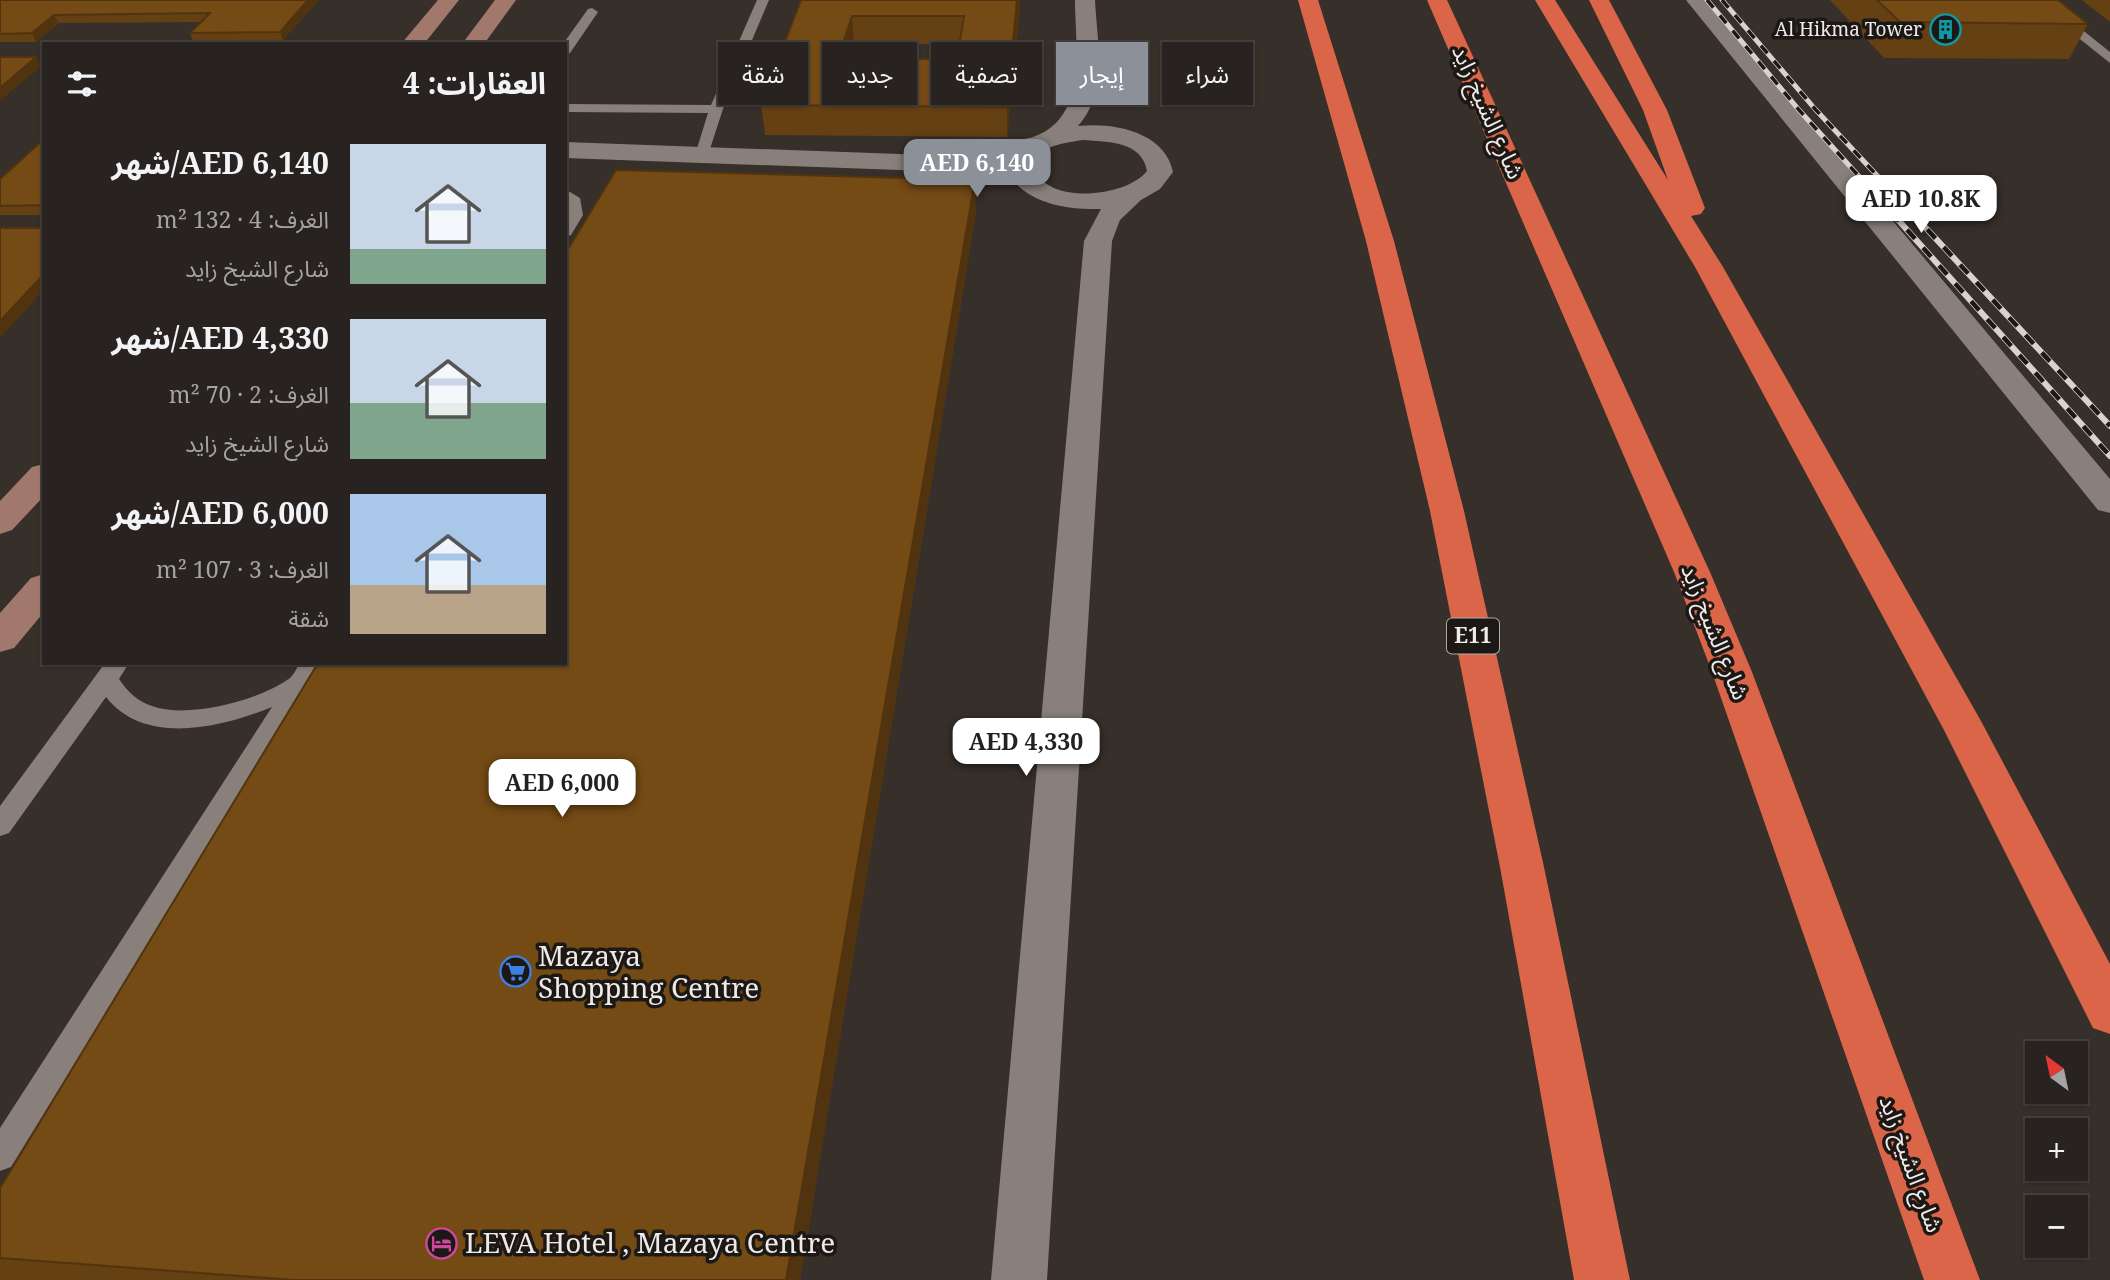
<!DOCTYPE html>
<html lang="ar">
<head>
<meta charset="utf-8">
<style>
	body { margin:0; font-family:"Noto Serif","Noto Sans Arabic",serif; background:#302b29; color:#f1f3f6; direction:rtl; height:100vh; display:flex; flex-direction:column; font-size:26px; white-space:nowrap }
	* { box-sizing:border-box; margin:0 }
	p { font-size:23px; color:#a5a4a5 }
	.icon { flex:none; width:38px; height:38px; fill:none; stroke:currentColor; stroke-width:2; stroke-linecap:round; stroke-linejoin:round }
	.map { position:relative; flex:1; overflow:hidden; direction:ltr }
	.side { position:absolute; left:42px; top:42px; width:525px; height:623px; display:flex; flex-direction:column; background:#282320; border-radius:0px; box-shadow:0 2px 5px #0004,0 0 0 2px #44403e; direction:rtl }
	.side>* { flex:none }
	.hud { position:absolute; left:588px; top:42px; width:665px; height:63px; direction:rtl; display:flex; gap:14px }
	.needle { width:46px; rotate:327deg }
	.buttons { position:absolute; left:2025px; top:1041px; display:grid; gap:14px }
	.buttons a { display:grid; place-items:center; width:63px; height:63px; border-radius:0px; background:#282320; box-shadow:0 2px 5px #0004,0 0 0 2px #44403e; font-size:35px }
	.price { position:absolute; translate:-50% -60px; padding:0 16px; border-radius:14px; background:#fff; color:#222; font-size:23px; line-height:46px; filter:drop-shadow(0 2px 4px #0008) }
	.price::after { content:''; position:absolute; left:50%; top:42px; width:21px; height:16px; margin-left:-10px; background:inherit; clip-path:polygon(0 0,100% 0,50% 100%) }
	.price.current { background:#8c9099; color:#fff }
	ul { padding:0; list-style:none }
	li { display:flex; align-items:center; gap:21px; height:175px; padding:0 21px }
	li span { display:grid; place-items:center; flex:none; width:196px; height:140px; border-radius:0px; color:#555 }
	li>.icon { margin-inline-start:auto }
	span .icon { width:84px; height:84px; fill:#fffc; stroke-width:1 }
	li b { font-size:30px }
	h2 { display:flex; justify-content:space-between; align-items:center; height:84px; padding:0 21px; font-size:30px }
	.chip { padding:0 24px; border-radius:0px; background:#282320; box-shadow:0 2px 5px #0004,0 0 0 2px #44403e; font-size:24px; line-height:63px }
	.chip.current { background:#8c9099; color:#fff }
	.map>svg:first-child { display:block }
</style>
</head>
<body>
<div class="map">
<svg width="2110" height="1280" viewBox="0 0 2110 1280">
	<rect width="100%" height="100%" fill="#362f2a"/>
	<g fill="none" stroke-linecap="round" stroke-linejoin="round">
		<path fill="#89807b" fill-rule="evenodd" d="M757 0H769L723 109 707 158 702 159 695 155 708 113 565 112V104L711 105Z
			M2031 0H2045L2110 52V63Z
			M592 8 598 12 570 53 565 54V44H563L588 9Z
			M565 189 580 198 583 215 571 235 565 237Z
			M105 663H129L119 679C128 692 137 701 152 706 187 719 257 701 287 680 293 677 296 669 300 663H323L11 1167 0 1171V1128L272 707C223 727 145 747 106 697L9 833 0 836V806Z"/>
		<path fill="#89807b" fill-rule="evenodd" d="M1075 0H1095C1097 43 1109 91 1078 126 1114 122 1165 132 1173 172L1160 189 1141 200 1120 220 1112 241 1047 1280H991L1084 241 1101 209C1068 210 1028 204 1009 175V158L927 171 565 158V142L927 155 991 147 1033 137C1089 118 1075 46 1075 0ZM1083 140C1108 142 1142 141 1147 171 1125 199 1038 206 1033 162 1042 145 1065 143 1083 140Z
			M1686 0H1707L2110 479V513L2098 510Z"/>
		<path fill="#a2786c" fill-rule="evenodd" d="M438 0H459L424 44H401Z
			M495 0H516L484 44H462Z
			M44 464V496L12 530 0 534V501L32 467Z
			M44 574V612L14 648 0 652V613L31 578Z"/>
		<path fill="#db6548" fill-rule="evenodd" d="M1298 0H1318L1394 241 1464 511 1544 867 1630 1280H1574L1500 867 1430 511 1366 241Z
			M1427 0H1447L1710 572 1752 672 1980 1280H1924L1712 672 1674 572Z
			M1535 0H1555L1668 180 1643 110 1589 0H1609L1667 110 1705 208 1701 214 1691 216 1723 267 1981 721 2110 964V1034L2093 1028 1945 732 1695 267Z"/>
		<defs>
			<path id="rail-far1" d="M1707 0 1799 110 1893 214
				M1722 0 1815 109 1913 214"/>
			<path id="rail" d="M1891 212 2110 456
				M1911 212 2110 426"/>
		</defs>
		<use href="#rail-far1" stroke="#d8d3d0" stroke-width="5"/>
		<use href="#rail" stroke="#d8d3d0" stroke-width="6"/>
		<use href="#rail-far1" stroke="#1b1816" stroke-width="3.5" stroke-dasharray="10" stroke-linecap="butt"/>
		<use href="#rail" stroke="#1b1816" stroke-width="4.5" stroke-dasharray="12" stroke-linecap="butt"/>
	</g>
	<path fill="#644012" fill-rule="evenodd" d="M0 0H319L283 40 193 41 190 33 201 22 59 23 36 42H0Z
		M801 0 1020 8 1007 137 765 135 761 105ZM854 44H960L957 59H850Z
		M1830 0H2058L2088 24 2069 59 1884 58Z
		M2082 0H2110V22Z
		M44 139V215H0V179Z
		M976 212 800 1280H0V1188Z"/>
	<path fill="#51340f" d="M308 0H319L283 40 280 32Z
		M1017 0H1020V8L1007 137V107Z
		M54 15 59 23 36 42 32 33Z
		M852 16 854 44 842 88 838 59Z
		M36 57 41 66 0 101V88Z
		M975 180 976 212 800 1280H786Z
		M44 274V290L0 338V321Z"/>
	<path fill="#744a15" stroke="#51340f" stroke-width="2" fill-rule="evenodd" d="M0 0H308L280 32 190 33 210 13 54 15 32 33 0 34Z
		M801 0H1017L1007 107 761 105ZM852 16H964L957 59H838Z
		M1877 0H2058L2088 24 1900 22Z
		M0 57H36L0 88Z
		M44 139V205L0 206V179Z
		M616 170 975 180 786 1280H294L0 1258V1188L318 663H565V254Z
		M0 228H44V274L0 321Z"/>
	<defs>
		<symbol id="building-ring" viewBox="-11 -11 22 22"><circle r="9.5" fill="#1b1816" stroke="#0f9aa8" stroke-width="1.5"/><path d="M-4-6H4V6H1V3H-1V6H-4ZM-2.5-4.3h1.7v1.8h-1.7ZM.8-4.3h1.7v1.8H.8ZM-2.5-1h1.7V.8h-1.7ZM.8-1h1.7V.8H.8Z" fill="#0f9aa8"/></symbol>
		<symbol id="supermarket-ring" viewBox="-11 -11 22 22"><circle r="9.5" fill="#1b1816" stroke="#3f7fe0" stroke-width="1.5"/><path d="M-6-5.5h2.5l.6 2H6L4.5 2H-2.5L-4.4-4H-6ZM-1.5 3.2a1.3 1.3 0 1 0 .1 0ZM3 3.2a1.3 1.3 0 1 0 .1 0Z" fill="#3f7fe0"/></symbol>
		<symbol id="hotel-ring" viewBox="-11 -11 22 22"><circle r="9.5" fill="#1b1816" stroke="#d1479c" stroke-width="1.5"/><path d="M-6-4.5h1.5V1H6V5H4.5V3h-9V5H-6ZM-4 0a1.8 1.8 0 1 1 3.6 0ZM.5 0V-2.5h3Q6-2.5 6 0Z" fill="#d1479c"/></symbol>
	</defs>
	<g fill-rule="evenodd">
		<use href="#building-ring" x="1928" y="12" width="35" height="35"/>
		<use href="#supermarket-ring" x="498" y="954" width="35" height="35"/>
		<use href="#hotel-ring" x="424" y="1226" width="35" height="35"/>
	</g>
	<g text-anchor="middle" stroke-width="7" stroke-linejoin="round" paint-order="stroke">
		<g font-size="19" fill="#efeae8" stroke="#1b1816" text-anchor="end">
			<text x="1922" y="36">Al Hikma Tower</text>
		</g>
		<rect fill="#1b1816" stroke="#afaba9" stroke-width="2" x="1447" y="618.5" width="52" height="35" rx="5"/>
		<g font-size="21" font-weight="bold" fill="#efeae8">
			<text x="1473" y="643">E11</text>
		</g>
		<g font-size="23" fill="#efeae8" stroke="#1b1816">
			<text transform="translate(1488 112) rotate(66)" y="8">شارع الشيخ زايد</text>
			<text transform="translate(1715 632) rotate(68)" y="8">شارع الشيخ زايد</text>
			<text transform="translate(1911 1164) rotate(70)" y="8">شارع الشيخ زايد</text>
		</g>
		<g font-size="28" fill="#efeae8" stroke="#1b1816" text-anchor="start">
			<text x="538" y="966">Mazaya<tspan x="538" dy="32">Shopping Centre</tspan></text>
			<text x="465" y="1253">LEVA Hotel , Mazaya Centre</text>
		</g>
	</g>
</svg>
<div class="buttons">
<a><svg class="needle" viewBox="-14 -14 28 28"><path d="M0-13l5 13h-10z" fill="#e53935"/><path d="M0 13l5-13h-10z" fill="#a5a4a5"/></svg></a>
<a>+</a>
<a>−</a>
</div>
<b class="price current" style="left:977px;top:199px">AED 6,140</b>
<b class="price" style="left:1921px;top:235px">AED 10.8K</b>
<b class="price" style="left:1026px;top:778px">AED 4,330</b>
<b class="price" style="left:562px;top:819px">AED 6,000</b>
<div class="hud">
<a class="chip">شراء</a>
<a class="chip current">إيجار</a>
<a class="chip">تصفية</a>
<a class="chip">جديد</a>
<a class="chip">شقة</a>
</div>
<section class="side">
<h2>العقارات: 4<svg class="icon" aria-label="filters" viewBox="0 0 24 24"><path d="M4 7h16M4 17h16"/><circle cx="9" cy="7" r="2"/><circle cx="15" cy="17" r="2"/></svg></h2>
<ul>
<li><span style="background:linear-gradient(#c9d6e8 75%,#7fa58c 0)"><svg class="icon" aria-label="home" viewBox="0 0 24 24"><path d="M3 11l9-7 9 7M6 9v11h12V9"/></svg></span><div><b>AED 6,140/شهر</b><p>الغرف: 4 · 132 m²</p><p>شارع الشيخ زايد</p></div></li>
<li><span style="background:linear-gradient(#c9d6e8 60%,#7fa58c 0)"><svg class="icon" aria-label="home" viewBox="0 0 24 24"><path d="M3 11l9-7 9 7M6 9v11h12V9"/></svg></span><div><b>AED 4,330/شهر</b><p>الغرف: 2 · 70 m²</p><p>شارع الشيخ زايد</p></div></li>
<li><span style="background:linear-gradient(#a9c7e8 65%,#b9a48a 0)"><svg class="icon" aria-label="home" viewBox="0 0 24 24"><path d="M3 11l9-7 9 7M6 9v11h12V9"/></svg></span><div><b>AED 6,000/شهر</b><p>الغرف: 3 · 107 m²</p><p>شقة</p></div></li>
</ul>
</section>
</div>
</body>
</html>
